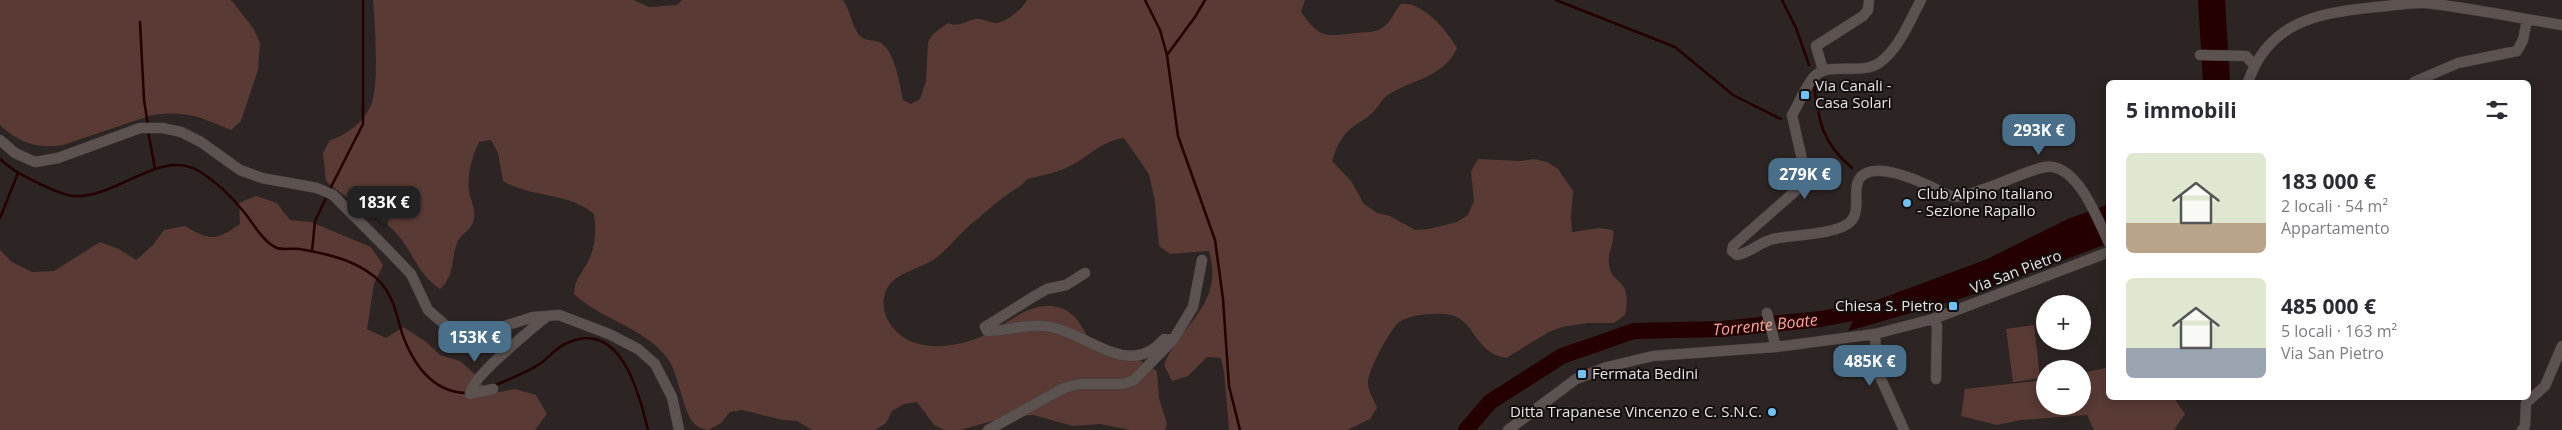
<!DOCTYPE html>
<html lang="it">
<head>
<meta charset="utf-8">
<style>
	body { margin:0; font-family:"Open Sans",sans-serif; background:#f7f7f7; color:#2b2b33; height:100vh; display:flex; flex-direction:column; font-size:19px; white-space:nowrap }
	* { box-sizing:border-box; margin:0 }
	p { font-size:16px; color:#7c7c81 }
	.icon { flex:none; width:28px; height:28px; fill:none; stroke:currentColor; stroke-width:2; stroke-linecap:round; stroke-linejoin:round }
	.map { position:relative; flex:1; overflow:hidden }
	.side { position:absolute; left:2106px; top:80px; width:425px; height:320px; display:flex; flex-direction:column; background:#fff; border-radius:8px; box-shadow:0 2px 12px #0003 }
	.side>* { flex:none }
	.controls { position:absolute; left:2036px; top:295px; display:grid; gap:10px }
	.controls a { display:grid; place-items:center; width:55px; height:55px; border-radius:50%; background:#fff; box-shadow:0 2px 12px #0003; font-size:25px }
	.price { position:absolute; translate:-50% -42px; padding:0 11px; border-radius:10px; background:#4a6f8a; color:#fff; font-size:16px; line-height:32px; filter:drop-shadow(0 1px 2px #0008) }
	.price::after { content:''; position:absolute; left:50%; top:30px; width:15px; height:11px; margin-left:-8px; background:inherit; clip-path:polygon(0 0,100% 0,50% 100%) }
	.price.active { background:#222; color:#fff }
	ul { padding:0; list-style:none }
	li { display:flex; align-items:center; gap:15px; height:125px; padding:0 20px }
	li span { display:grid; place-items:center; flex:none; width:140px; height:100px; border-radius:8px; color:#555 }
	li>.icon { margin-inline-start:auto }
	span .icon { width:60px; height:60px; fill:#fffc; stroke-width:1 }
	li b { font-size:21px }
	h2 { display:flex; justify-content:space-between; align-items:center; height:60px; padding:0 20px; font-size:21px }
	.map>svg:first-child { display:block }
</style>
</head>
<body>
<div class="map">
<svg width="2562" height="430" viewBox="0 0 2562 430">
	<rect width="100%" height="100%" fill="#2d2523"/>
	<path fill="#593a35" d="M0 0H231L254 29 260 43 258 70 241 121 231 130C201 117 186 110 152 115L63 145C37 149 19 143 0 125Z
		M373 0H634L649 7 677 5 682 0H843C851 11 851 25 859 35 865 42 874 39 881 43 895 52 900 85 903 100L911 104 920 99 926 81 928 42 933 34 948 23C959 28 965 21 975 19 982 18 988 22 995 23 1006 23 1022 9 1027 0H1305L1301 12C1321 40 1326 36 1356 33 1365 32 1375 33 1382 28 1392 22 1394 11 1401 4 1422 0 1449 33 1457 48 1445 76 1415 79 1391 93 1382 98 1380 105 1373 112 1368 118 1361 121 1354 126 1342 134 1336 148 1332 161L1351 181 1364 204 1377 213 1390 216 1415 230 1429 229 1457 222 1468 215 1474 201 1471 171 1478 159 1520 161 1534 159 1547 162 1558 169 1573 191 1571 217 1572 232 1599 228 1613 230C1615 245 1607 251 1609 265 1612 287 1633 276 1625 315L1614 323H1588L1562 327 1549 332 1506 358C1474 352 1476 322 1451 315 1437 312 1411 314 1399 322 1391 328 1367 372 1368 383 1368 391 1374 400 1377 408L1370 419 1347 430H1229L1224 372 1221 358 1207 357 1188 376 1172 381 1164 365C1180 323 1225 306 1209 251L1170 254 1159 246 1155 202 1149 174 1124 138C1105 140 1092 153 1076 163 1060 172 1045 175 1027 179 1021 187 1015 189 1007 195 996 202 985 213 975 221 961 232 950 247 936 258 918 271 889 272 884 297 882 310 887 322 896 331 918 354 959 347 985 335 1010 323 1031 299 1061 308 1079 314 1087 337 1096 352L1136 358 1157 371 1159 398 1167 424 1165 430H1130L1100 424 1073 426 1033 415 1007 417 960 430H945L934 425 917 402 904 404 892 411 886 423 875 430H812L797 421 783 420 742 410 730 412 721 423 708 430C705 429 700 428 697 426 682 415 680 376 668 359 644 327 602 320 574 294 575 282 577 280 583 270 595 253 597 234 594 214 569 192 531 198 503 181L498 153 491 140 479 142C472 157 467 174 469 191 471 200 475 208 474 218 473 230 461 233 457 243 450 262 456 273 440 289 419 276 413 252 397 234 378 212 348 201 326 181L323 153 330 140C348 135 366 120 372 102 379 83 375 22 373 0Z
		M256 196 277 203 290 220 311 222 371 247 383 265 374 284 367 329 386 338 403 327 425 341 440 355 460 361 477 376 488 394 515 389 536 395 547 414 535 430H0V250L12 262 32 272 54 271 100 242 119 249 136 260 152 246 164 230 185 226C210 241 216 241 240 224L239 203Z
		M2034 325 2040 378 2013 382 2006 329Z
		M2109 367V398H2174L2185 414 2174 430H2094L2087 415 2021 420 1997 425 1961 416 1965 389 2045 380V406H2082L2083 373Z"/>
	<path fill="#240000" d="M2198 0H2225L2230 82H2203Z
		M2109 204V243L1966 297 1848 331 1861 306 1985 260 2068 219Z"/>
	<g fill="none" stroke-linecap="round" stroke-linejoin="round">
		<path stroke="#240000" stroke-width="2.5" d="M1145 0 1160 30 1167 55 1178 136 1215 240 1223 299 1229 386 1240 430
			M1556 0 1675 47 1733 95 1781 119
			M1782 0 1796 28 1809 65
			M140 22 144 100 148 125
			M1167 55 1195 17 1205 0
			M1814 85C1819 122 1822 143 1852 168
			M148 131 155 169
			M0 159C11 170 24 176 38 183 49 188 61 195 73 196 117 199 159 148 199 171 215 181 232 197 244 212 253 223 263 242 277 248 283 250 293 248 300 249 328 254 362 261 382 284 395 300 397 318 403 336 414 365 433 392 466 393
			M330 189 363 124V0
			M0 218 18 173
			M312 251 315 221 327 196
			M493 386C509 379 527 373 541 363 549 357 556 348 565 344 620 317 639 392 648 430"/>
		<path stroke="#240000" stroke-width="16" id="s1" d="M1466 430 1490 402 1562 356 1634 331 1722 329 1821 319 1879 308"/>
		<defs>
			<path id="minor" d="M1921 0C1909 22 1899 49 1879 63 1860 76 1827 60 1813 78 1804 89 1799 104 1792 115L1805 173 1800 187 1733 246 1732 251 1737 255C1751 253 1761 240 1778 238 1795 235 1840 234 1851 221 1864 207 1846 179 1869 172 1884 167 1913 178 1927 185 1935 188 1943 194 1951 196 1961 199 1975 192 1984 189 2004 183 2025 171 2045 167 2077 162 2098 220 2109 243
				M2200 55 2246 56 2254 65
				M1823 70 1816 46 1863 16 1868 10 1869 0
				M2248 82C2269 21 2318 13 2376 7 2392 6 2410 2 2426 3 2471 8 2517 18 2562 25
				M2414 82 2458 63 2517 51 2523 40 2527 20
				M0 140 15 153 35 162 58 158 140 128H163L181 132 201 142 240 170 262 178 317 188 333 195 385 247 411 274 428 310 451 330 476 335 533 317 559 315 609 334 638 349 655 364 672 397 679 430
				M1085 273 1066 285 1047 289 1033 297 985 327 987 331C1006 331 1025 324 1044 326 1084 329 1128 382 1164 339L1173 340
				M1767 313 1776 347
				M1933 319 1937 326 1936 379
				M1875 334 1877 370 1904 430
				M493 389 470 394C469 379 532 329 547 316
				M988 430 1064 388 1079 384H1123L1134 380 1173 340 1193 307 1202 260
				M1508 430 1576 379 1607 367 1653 356 1776 347 1875 334 1933 319 2109 252
				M2522 430 2525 426 2526 403 2545 386 2562 346"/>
		</defs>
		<use href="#minor" stroke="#484140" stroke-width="11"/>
		<use href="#minor" stroke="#5c5351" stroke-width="10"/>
	</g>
	<g fill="#6fc2f4" stroke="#120f0e" stroke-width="2">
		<rect x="1800" y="90" width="10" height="10" rx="2.5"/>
		<circle cx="1907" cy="203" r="5"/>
		<rect x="1948" y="301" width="10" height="10" rx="2.5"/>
		<rect x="1577" y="369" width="10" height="10" rx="2.5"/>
		<circle cx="1772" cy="412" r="5"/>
	</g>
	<g text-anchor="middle" stroke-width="4" stroke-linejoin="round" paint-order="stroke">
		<g font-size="15" fill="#e9e4e3" stroke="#120f0e" text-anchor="start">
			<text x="1815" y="91">Via Canali -<tspan x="1815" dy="17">Casa Solari</tspan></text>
			<text x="1917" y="199">Club Alpino Italiano<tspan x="1917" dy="17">- Sezione Rapallo</tspan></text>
			<text x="1943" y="311" text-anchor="end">Chiesa S. Pietro</text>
			<text x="1592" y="379">Fermata Bedini</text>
			<text x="1762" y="417" text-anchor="end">Ditta Trapanese Vincenzo e C. S.N.C.</text>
		</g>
		<g font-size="15" fill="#e9e4e3" stroke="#120f0e">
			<text transform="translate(2016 272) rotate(-21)" y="5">Via San Pietro</text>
		</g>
		<g font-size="16" font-style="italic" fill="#f9a699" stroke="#120f0e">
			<text dy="6" stroke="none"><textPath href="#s1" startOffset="330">Torrente Boate</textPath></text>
		</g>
	</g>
</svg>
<div class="controls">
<a>+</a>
<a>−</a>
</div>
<b class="price" style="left:2039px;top:156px">293K €</b>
<b class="price" style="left:1805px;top:200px">279K €</b>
<b class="price active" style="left:384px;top:228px">183K €</b>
<b class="price" style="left:475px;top:363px">153K €</b>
<b class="price" style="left:1870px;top:387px">485K €</b>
<section class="side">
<h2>5 immobili<svg class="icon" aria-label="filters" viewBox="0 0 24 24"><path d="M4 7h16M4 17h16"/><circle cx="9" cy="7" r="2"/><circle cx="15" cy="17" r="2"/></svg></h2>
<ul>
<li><span style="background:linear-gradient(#dfe7d0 70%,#b9a48a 0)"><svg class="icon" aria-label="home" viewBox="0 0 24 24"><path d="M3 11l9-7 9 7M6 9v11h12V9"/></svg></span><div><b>183 000 €</b><p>2 locali · 54 m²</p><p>Appartamento</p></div></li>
<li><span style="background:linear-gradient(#dfe7d0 70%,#9aa5b1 0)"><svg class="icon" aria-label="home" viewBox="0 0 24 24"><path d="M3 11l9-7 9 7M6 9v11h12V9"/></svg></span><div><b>485 000 €</b><p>5 locali · 163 m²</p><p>Via San Pietro</p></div></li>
</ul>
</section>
</div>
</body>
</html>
